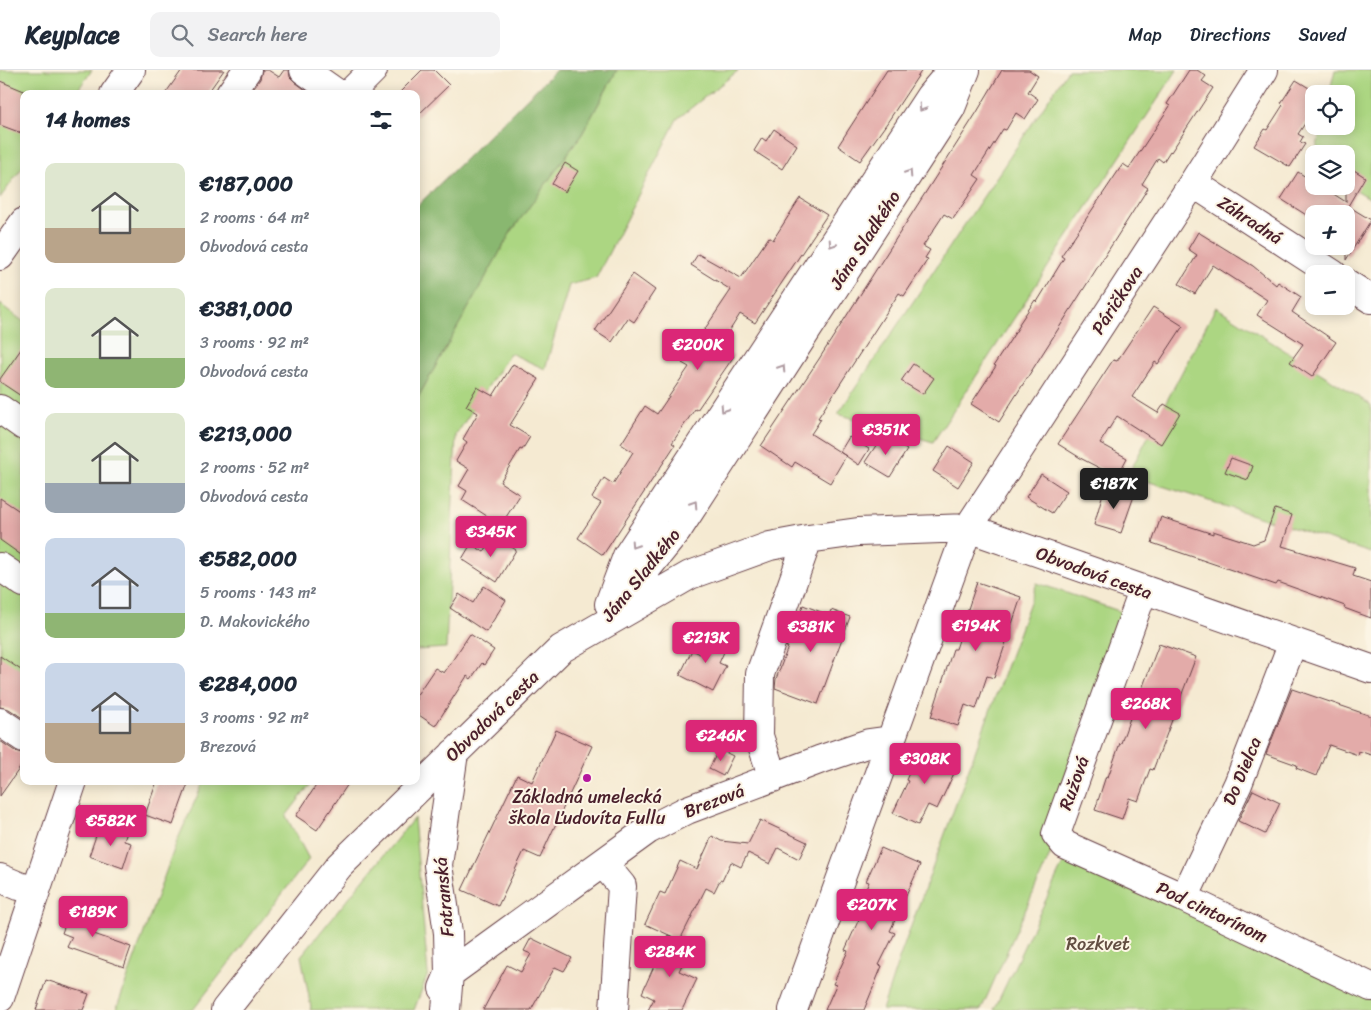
<!DOCTYPE html>
<html lang="en">
<head>
<meta charset="utf-8">
<style>
	body { margin:0; font-family:Sriracha,sans-serif; background:#f2f2f3; color:#1f2937; height:100vh; display:flex; flex-direction:column; font-size:19px; white-space:nowrap }
	* { box-sizing:border-box; margin:0 }
	p { font-size:16px; color:#747a83 }
	.icon { flex:none; width:28px; height:28px; fill:none; stroke:currentColor; stroke-width:2; stroke-linecap:round; stroke-linejoin:round }
	.map { position:relative; flex:1; overflow:hidden }
	.drawer { position:absolute; left:20px; top:20px; width:400px; height:695px; display:flex; flex-direction:column; background:#fff; border-radius:10px; box-shadow:0 2px 12px #0003 }
	.drawer>* { flex:none }
	.buttons { position:absolute; left:1305px; top:15px; display:grid; gap:10px }
	.buttons a { display:grid; place-items:center; width:50px; height:50px; border-radius:10px; background:#fff; box-shadow:0 2px 12px #0003; font-size:25px }
	.price { position:absolute; translate:-50% -42px; padding:0 11px; border-radius:5px; background:#db2777; color:#fff; font-size:16px; line-height:32px; filter:drop-shadow(0 1px 2px #0008) }
	.price::after { content:''; position:absolute; left:50%; top:30px; width:15px; height:11px; margin-left:-8px; background:inherit; clip-path:polygon(0 0,100% 0,50% 100%) }
	.price.current { background:#222; color:#fff }
	ul { padding:0; list-style:none }
	li { display:flex; align-items:center; gap:15px; height:125px; padding:0 25px }
	li span { display:grid; place-items:center; flex:none; width:140px; height:100px; border-radius:10px; color:#555 }
	li>.icon { margin-inline-start:auto }
	span .icon { width:60px; height:60px; fill:#fffc; stroke-width:1 }
	li b { font-size:21px }
	h2 { display:flex; justify-content:space-between; align-items:center; height:60px; padding:0 25px; font-size:21px }
	header { display:flex; align-items:center; gap:30px; box-sizing:border-box; height:70px; padding:0 25px; background:#fff; border-bottom:1px solid #e0e1e3 }
	header strong { font-size:24px }
	nav { display:flex; gap:28px; margin-inline-start:auto; font-size:18px }
	.search { width:350px; height:45px; background:#f2f2f3; display:flex; align-items:center; gap:12px; box-sizing:border-box; padding:0 18px; border-radius:10px; color:#747a83; font-size:19px }
	.map>svg:first-child { display:block }
</style>
</head>
<body>
<header>
<strong>Keyplace</strong>
<div class="search"><svg class="icon" aria-label="search" viewBox="0 0 24 24"><circle cx="10" cy="10" r="6"/><path d="M15 15l6 6"/></svg>Search here</div>
<nav><a>Map</a><a>Directions</a><a>Saved</a></nav>
</header>
<div class="map">
<svg width="1371" height="940" viewBox="0 0 1371 940">
	<rect width="100%" height="100%" fill="#fcf5e5"/>
	<filter id="ink" filterUnits="userSpaceOnUse"><feTurbulence type="fractalNoise" baseFrequency=".02" numOctaves="2"/><feDisplacementMap in="SourceGraphic" scale="10" xChannelSelector="R" yChannelSelector="G"/><feConvolveMatrix kernelMatrix="1 2 1 2 8 2 1 2 1" color-interpolation-filters="sRGB"/></filter>
	<filter id="wash" filterUnits="userSpaceOnUse"><feTurbulence type="fractalNoise" baseFrequency=".0096" numOctaves="4" result="noise"/><feDisplacementMap in="SourceGraphic" scale="20" xChannelSelector="R" yChannelSelector="G"/><feGaussianBlur stdDeviation="1.12" result="paint"/><feColorMatrix in="noise" values="0 0 0 0 0 0 0 0 0 0 0 0 0 0 0 0 0 1.4 0 .05"/><feComposite in="paint" operator="in"/></filter>
	<g filter="url(#wash)">
		<rect width="100%" height="100%" fill="#f5ead2"/>
		<path fill="#acd682" stroke="#7b7a56" d="M0 0H92L75 24H24V95L0 128Z
			M617 0H739L677 49 596 208 569 215 545 299 510 283 456 365 446 578 416 580V331L511 162 582 64Z
			M1068 0H1177L933 372 838 344Z
			M1335 0H1371V129L1346 114V84H1315L1322 56H1346V24H1329Z
			M0 234 24 252V647L0 632Z
			M1216 237 1371 335V483L1128 405Z
			M1037 513 1122 542 1043 770 1054 776 981 940H882L899 889Z
			M204 711H313L286 746 309 789 193 940H116L177 771Z
			M414 748 428 904 414 940H310L311 937 301 886Z
			M1067 785 1371 929V940H994Z"/>
		<path fill="#89b770" stroke="#6a6b4e" d="M556 0H617L582 64 511 162 416 331V137Z"/>
		<g id="blocks">
			<path fill="#e3aba9" d="M182 0H224L207 24H165Z
				M262 0H268L279 7 284 0H289L290 7 295 12 311 24H264L254 17 260 9Z
				M422 0H434L449 15 416 47V24H398Z
				M887 0H922L887 53 860 91 838 76Z
				M1002 0H1029L1038 6 1028 22 1038 29 1025 49 1016 43 1006 60 1003 59 974 105 980 109 953 149 944 144 923 176 930 180 925 188 928 189 904 226 899 223 818 348 821 349 811 364 846 386 830 413 795 392 792 397 761 376 819 289 977 42Z
				M1189 0H1197L1206 6 1202 11 1213 18 1171 82 1170 81 1163 92 1158 88 1142 114 1148 118 999 352 971 334 996 296 994 295 1020 255 1019 254 1035 230 1037 232 1064 188 1061 186 1123 94 1129 98 1170 36 1167 34Z
				M1296 10 1314 21V40L1298 64 1303 67 1300 72 1305 74 1290 97 1254 76 1265 59 1267 60 1283 35 1281 33Z
				M0 11 24 21V64L0 55Z
				M774 59 797 75 782 99 754 81 762 68 766 71Z
				M565 93 578 101 565 122 552 114Z
				M1346 95 1365 107 1348 136 1371 150 1346 190V138L1342 144H1314L1311 148 1281 129 1298 102 1314 112V116H1321L1346 132Z
				M800 128 827 145 755 253 740 244 720 276 734 286 697 340 695 339 672 373 675 375 603 485 578 468 601 433 592 428 604 408 613 414 633 382 621 374 645 336 657 344 689 297 682 293 731 220 691 195 698 184 741 208 769 167 773 170Z
				M1198 162 1253 196 1276 215 1278 212 1301 227 1292 242 1336 272 1312 307 1290 292 1303 274 1257 245 1267 230 1213 195 1195 224 1179 214 1197 185 1188 179Z
				M633 204 655 220 634 252 628 248 612 272 595 261Z
				M1153 237 1183 256 1158 294 1155 292 1132 327 1158 343 1164 334 1180 343 1161 374 1117 346 1100 373 1127 388 1117 407 1082 389 1058 374 1113 290 1117 291Z
				M24 275V328L0 312V309Z
				M513 294 539 309 510 355 530 367 522 380 520 379 500 412 520 425 501 455 462 430 467 421 459 416 469 399 456 391 467 372 463 369 478 343 466 336 477 317 493 326Z
				M913 294 934 308 923 324 901 311Z
				M883 365 907 380 890 407 865 392Z
				M849 367 869 379 859 395 840 382Z
				M949 376 974 392 958 417 933 401Z
				M1231 388 1253 396 1248 410 1225 402Z
				M1041 404 1067 421 1052 443 1026 427Z
				M1105 416 1134 426 1121 463 1094 455Z
				M0 428 24 444V487L0 470Z
				M1275 439 1292 445 1282 476 1355 498 1353 506 1371 512V548L1344 538 1345 536 1278 512 1276 515 1152 473 1161 447 1213 464V461L1253 474 1264 470Z
				M494 465 516 480 497 512 462 489 471 474 484 482Z
				M977 512 1021 527 994 608 987 606 976 639 965 635 958 656 931 647 953 579H956L967 546 966 545Z
				M484 516 506 530 486 562 450 538 459 524 473 533Z
				M803 535 829 545 831 540 850 547 818 634 775 618 776 609 788 577H786L792 560 794 561Z
				M470 564 494 580 484 595 482 593 471 609 467 606 435 656 416 643V626L435 598 444 603Z
				M710 564 728 573 719 593 726 596 713 622 680 605 692 580 700 584Z
				M1159 574 1196 587 1153 700 1150 699 1138 731 1129 728 1122 749 1095 740 1106 706 1108 707 1120 673H1121L1133 640H1134Z
				M0 586 24 602V649L9 639 0 637Z
				M1292 619 1371 646V685L1359 681 1358 685 1329 675 1316 706 1296 698 1297 695 1266 684Z
				M556 660 592 676 540 788 524 781 498 836 462 820 517 705 532 712Z
				M0 671 15 681 24 684V692L0 726Z
				M920 677 958 695 937 739 928 735 918 755 893 743 908 711 906 710Z
				M719 679 733 686 723 706 709 699Z
				M157 711H189L173 755 145 745Z
				M319 711H350L317 760 296 746Z
				M1253 720 1280 733 1265 764 1238 751Z
				M760 750 807 772 799 789 778 778 770 794 748 783 741 797 731 792 722 811 720 810 714 822 706 818 680 870 645 854 660 822 665 824 680 791 697 799 712 766 721 771 748 774Z
				M110 756 127 762 124 771 131 773 123 798 89 786 98 760 108 763Z
				M881 778 920 795 890 861 895 863 879 895 882 896 864 940H825L836 915 833 914 848 881 845 880 860 847 855 845 869 812 866 811Z
				M72 835 101 845 94 864 131 877 124 897 67 877 72 867 62 863Z
				M668 865 691 876 679 901 697 909 682 940H648L654 929 642 923Z
				M531 868 572 888 564 901 555 897 531 940H483L507 895 521 902 531 884 524 881Z
				M46 910 89 924 83 940H36Z"/>
		</g>
	</g>
	<g filter="url(#ink)">
		<use href="#blocks" fill-opacity="0" stroke="#643d44" stroke-width="1"/>
		<g fill="none" stroke-linecap="round" stroke-linejoin="round">
			<defs>
				<path id="minor" d="M304 0 338 24
					M114 24 131 0
					M230 24 247 0
					M349 24 373 0
					M1193 113 1333 204
					M0 186 24 152
					M1346 213 1371 229
					M0 339 24 356
					M0 497 24 513
					M1143 521 1056 764 1065 775 1184 828 1371 917
					M609 534 627 486 930 26 952 0
					M611 543 677 461 951 38 966 0
					M0 652 24 668
					M773 708 759 666 760 604 808 469
					M603 793 622 816 614 940
					M0 808 19 816 35 820
					M1184 828 1238 714 1293 572
					M443 918 449 904 448 863 438 795 454 683
					M0 928 73 711
					M225 940 339 796 561 579 690 505 770 476 808 469 858 462 968 458 1371 599
					M446 940 449 904 648 760 687 740 819 690 869 673 891 670
					M793 940 968 458 1193 113 1264 0"/>
			</defs>
			<use href="#minor" stroke="#643d44" stroke-width="30"/>
			<use href="#minor" stroke="#fff" stroke-width="28"/>
		</g>
		<defs><path id="oneway-chevron" d="M-2-3.5L2.5 0L-2 3.5" fill="none" stroke-width="1.6" stroke-linecap="round" stroke-linejoin="round" transform="scale(1.25)"/></defs>
		<g stroke="#ae9aa0">
			<use href="#oneway-chevron" transform="translate(922 38) rotate(123)"/>
			<use href="#oneway-chevron" transform="translate(909 103) rotate(-57)"/>
			<use href="#oneway-chevron" transform="translate(832 174) rotate(123)"/>
			<use href="#oneway-chevron" transform="translate(782 298) rotate(-57)"/>
			<use href="#oneway-chevron" transform="translate(724 339) rotate(123)"/>
			<use href="#oneway-chevron" transform="translate(694 434) rotate(-57)"/>
			<use href="#oneway-chevron" transform="translate(634 475) rotate(123)"/>
		</g>
	</g>
	<circle fill="#b5179e" stroke="#fcf5e5" stroke-width="2" cx="587" cy="708" r="5"/>
	<g text-anchor="middle" stroke-width="4" stroke-linejoin="round" paint-order="stroke">
		<g font-size="18" fill="#4a1f2b" stroke="#fcf5e5">
			<text transform="translate(1250 150) rotate(33)" y="6">Záhradná</text>
			<text transform="translate(865 170) rotate(-57)" y="6">Jána Sladkého</text>
			<text transform="translate(1117 230) rotate(-57)" y="6">Páričkova</text>
			<text transform="translate(1094 503) rotate(20)" y="6">Obvodová cesta</text>
			<text transform="translate(641 505) rotate(-51)" y="6">Jána Sladkého</text>
			<text transform="translate(492 646) rotate(-44)" y="6">Obvodová cesta</text>
			<text transform="translate(1242 701) rotate(-67)" y="6">Do Dielca</text>
			<text transform="translate(1074 713) rotate(-70)" y="6">Ružová</text>
			<text transform="translate(714 731) rotate(-21)" y="6">Brezová</text>
			<text transform="translate(444 827) rotate(-95)" y="6">Fatranská</text>
			<text transform="translate(1212 842) rotate(25)" y="6">Pod cintorínom</text>
		</g>
		<g font-size="18" fill="#4a1f2b" stroke="#fcf5e5">
			<text x="587" y="733">Základná umelecká<tspan x="587" dy="21">škola Ľudovíta Fullu</tspan></text>
		</g>
		<g font-size="18" fill="#624d41" stroke="#fcf5e5">
			<text x="1098" y="880">Rozkvet</text>
		</g>
	</g>
</svg>
<div class="buttons">
<a><svg class="icon" aria-label="locate" viewBox="0 0 24 24"><circle cx="12" cy="12" r="6"/><path d="M12 2v4M12 18v4M2 12h4M18 12h4"/></svg></a>
<a><svg class="icon" aria-label="layers" viewBox="0 0 24 24"><path d="M12 4l9 5-9 5-9-5zM3 14l9 5 9-5"/></svg></a>
<a>+</a>
<a>−</a>
</div>
<b class="price" style="left:698px;top:301px">€200K</b>
<b class="price" style="left:886px;top:386px">€351K</b>
<b class="price current" style="left:1114px;top:440px">€187K</b>
<b class="price" style="left:491px;top:488px">€345K</b>
<b class="price" style="left:976px;top:582px">€194K</b>
<b class="price" style="left:811px;top:583px">€381K</b>
<b class="price" style="left:706px;top:594px">€213K</b>
<b class="price" style="left:1146px;top:660px">€268K</b>
<b class="price" style="left:721px;top:692px">€246K</b>
<b class="price" style="left:925px;top:715px">€308K</b>
<b class="price" style="left:111px;top:777px">€582K</b>
<b class="price" style="left:872px;top:861px">€207K</b>
<b class="price" style="left:93px;top:868px">€189K</b>
<b class="price" style="left:670px;top:908px">€284K</b>
<section class="drawer">
<h2>14 homes<svg class="icon" aria-label="filters" viewBox="0 0 24 24"><path d="M4 7h16M4 17h16"/><circle cx="9" cy="7" r="2"/><circle cx="15" cy="17" r="2"/></svg></h2>
<ul>
<li><span style="background:linear-gradient(#dfe7d0 65%,#b9a48a 0)"><svg class="icon" aria-label="home" viewBox="0 0 24 24"><path d="M3 11l9-7 9 7M6 9v11h12V9"/></svg></span><div><b>€187,000</b><p>2 rooms · 64 m²</p><p>Obvodová cesta</p></div></li>
<li><span style="background:linear-gradient(#dfe7d0 70%,#8fb573 0)"><svg class="icon" aria-label="home" viewBox="0 0 24 24"><path d="M3 11l9-7 9 7M6 9v11h12V9"/></svg></span><div><b>€381,000</b><p>3 rooms · 92 m²</p><p>Obvodová cesta</p></div></li>
<li><span style="background:linear-gradient(#dfe7d0 70%,#9aa5b1 0)"><svg class="icon" aria-label="home" viewBox="0 0 24 24"><path d="M3 11l9-7 9 7M6 9v11h12V9"/></svg></span><div><b>€213,000</b><p>2 rooms · 52 m²</p><p>Obvodová cesta</p></div></li>
<li><span style="background:linear-gradient(#c9d6e8 75%,#8fb573 0)"><svg class="icon" aria-label="home" viewBox="0 0 24 24"><path d="M3 11l9-7 9 7M6 9v11h12V9"/></svg></span><div><b>€582,000</b><p>5 rooms · 143 m²</p><p>D. Makovického</p></div></li>
<li><span style="background:linear-gradient(#c9d6e8 60%,#b9a48a 0)"><svg class="icon" aria-label="home" viewBox="0 0 24 24"><path d="M3 11l9-7 9 7M6 9v11h12V9"/></svg></span><div><b>€284,000</b><p>3 rooms · 92 m²</p><p>Brezová</p></div></li>
</ul>
</section>
</div>
</body>
</html>
